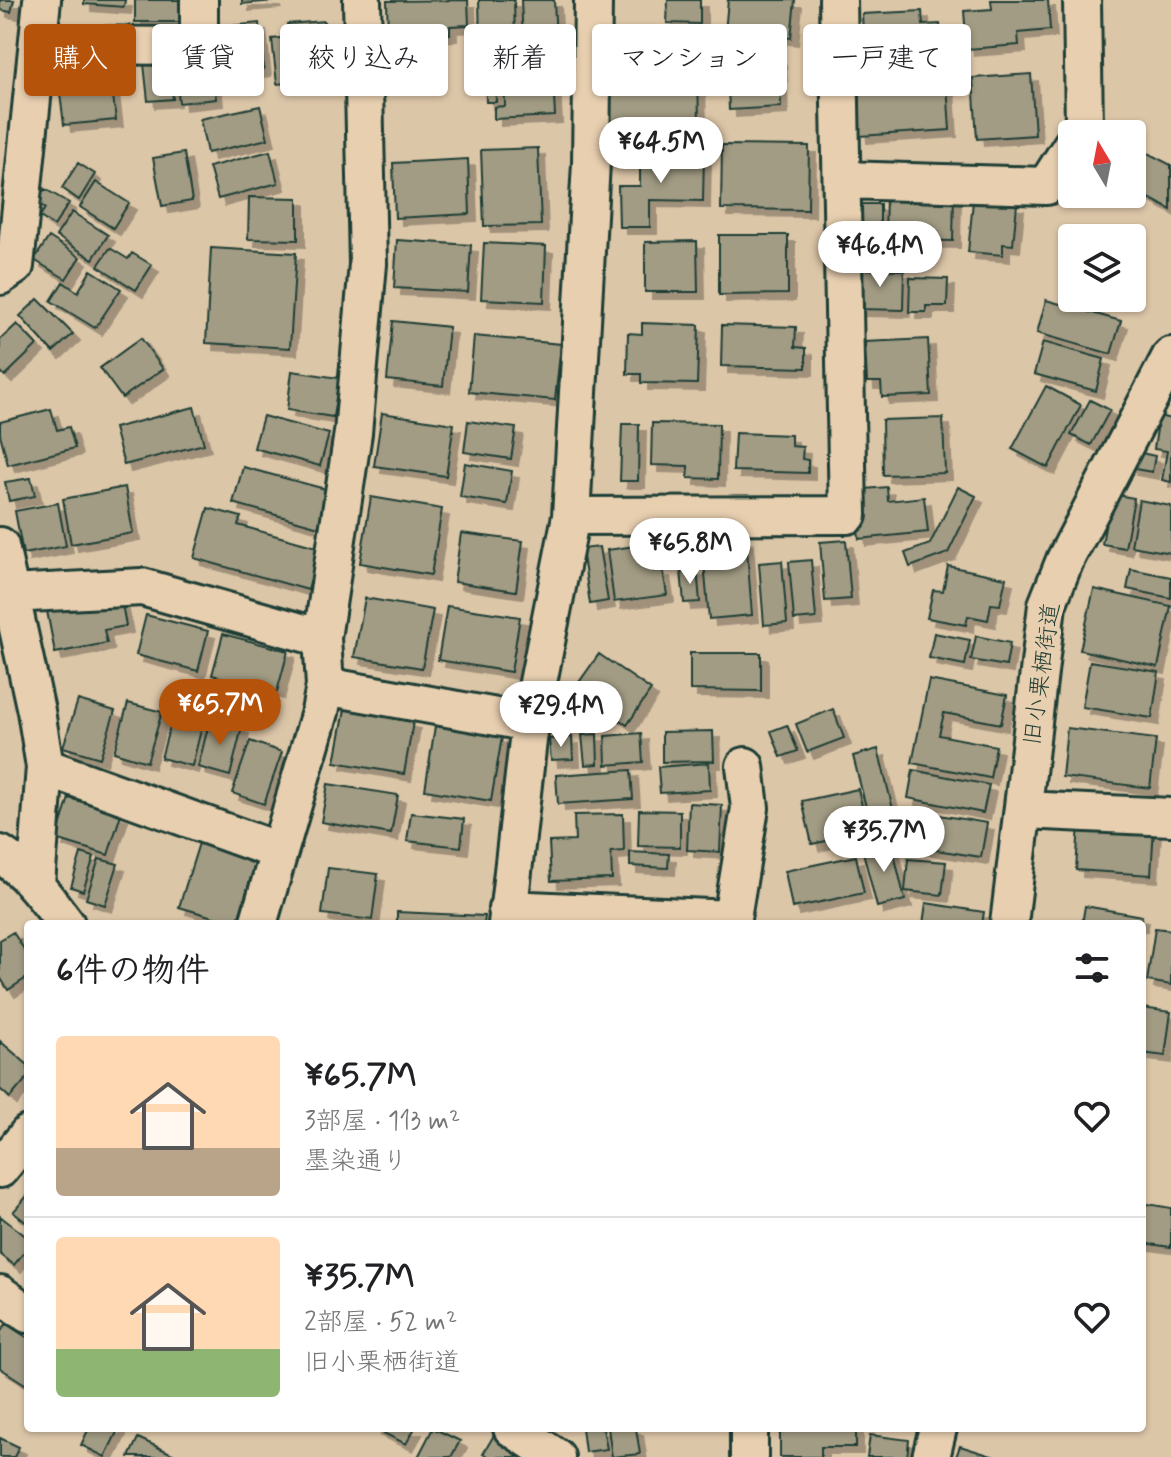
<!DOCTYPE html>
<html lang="ja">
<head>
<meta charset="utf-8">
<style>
	body { margin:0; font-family:Mynerve,"Klee One",sans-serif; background:#f2f2f2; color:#202124; height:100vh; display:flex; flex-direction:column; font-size:30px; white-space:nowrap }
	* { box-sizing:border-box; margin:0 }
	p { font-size:26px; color:#757577 }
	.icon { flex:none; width:44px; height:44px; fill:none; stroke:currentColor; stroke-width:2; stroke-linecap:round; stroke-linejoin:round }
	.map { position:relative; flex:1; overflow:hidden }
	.details { position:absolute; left:24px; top:920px; width:1122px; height:512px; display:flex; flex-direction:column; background:#fff; border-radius:8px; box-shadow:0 2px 6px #0004 }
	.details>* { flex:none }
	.banner { position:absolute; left:24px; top:24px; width:1124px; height:72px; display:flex; gap:16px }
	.needle { width:52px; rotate:350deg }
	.buttons { position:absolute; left:1058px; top:120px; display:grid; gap:16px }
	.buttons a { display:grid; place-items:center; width:88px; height:88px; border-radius:8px; background:#fff; box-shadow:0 2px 6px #0004; font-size:40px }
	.price { position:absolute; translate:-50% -68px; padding:0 18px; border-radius:28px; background:#fff; color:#222; font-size:26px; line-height:52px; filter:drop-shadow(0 2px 4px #0008) }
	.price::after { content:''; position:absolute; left:50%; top:48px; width:24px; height:18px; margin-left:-12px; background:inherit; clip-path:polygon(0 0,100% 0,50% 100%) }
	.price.on { background:#b45309; color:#fff }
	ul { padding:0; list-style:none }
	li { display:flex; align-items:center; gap:24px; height:200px; padding:0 32px }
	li+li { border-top:2px solid #e0e0e0 }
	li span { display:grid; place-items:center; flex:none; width:224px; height:160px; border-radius:8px; color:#555 }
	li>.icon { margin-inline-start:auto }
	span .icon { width:96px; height:96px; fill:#fffc; stroke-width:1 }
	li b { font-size:34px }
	h2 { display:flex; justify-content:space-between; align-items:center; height:96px; padding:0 32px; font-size:34px }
	.chip { padding:0 28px; border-radius:8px; background:#fff; box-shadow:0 2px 6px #0004; font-size:28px; line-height:72px }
	.chip.on { background:#b45309; color:#fff }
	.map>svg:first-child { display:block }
</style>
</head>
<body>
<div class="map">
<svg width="1171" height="1457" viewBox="0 0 1171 1457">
	<defs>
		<filter id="shadow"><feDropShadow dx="7" dy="7" stdDeviation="0" flood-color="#0004"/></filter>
	</defs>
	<rect width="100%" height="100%" fill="#dcc6a8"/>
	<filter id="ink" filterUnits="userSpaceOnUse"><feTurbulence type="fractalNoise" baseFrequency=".0125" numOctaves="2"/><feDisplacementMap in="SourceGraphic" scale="16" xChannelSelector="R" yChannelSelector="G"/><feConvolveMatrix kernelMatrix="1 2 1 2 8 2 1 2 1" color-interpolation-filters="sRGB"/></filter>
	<g filter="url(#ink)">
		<path fill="#a29c84" stroke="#1f3d34" stroke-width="2" filter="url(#shadow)" d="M0 0H14L11 12 0 10Z
			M84 0H125L124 7 84 4Z
			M135 0H188V22H135Z
			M242 0H274V1L242 4Z
			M468 0 469 25 450 26V34L388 36 387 1Z
			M479 0H514L515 39 480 41Z
			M521 0H554L556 41H523Z
			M668 0H700V24L667 23Z
			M728 0H795L791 38 725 32Z
			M991 0H1048L1050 30 1018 33 1019 45 967 49 964 11 992 9Z
			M922 11 923 25 940 24 942 48 864 53 862 14Z
			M324 21 328 61 315 63 317 80 277 84 272 39 289 37 287 24Z
			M259 23 264 69 236 72 235 57 223 58 220 27Z
			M640 29 705 33 704 53 639 49Z
			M922 53 923 70 897 72 896 55Z
			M203 58 205 74 176 77 174 61Z
			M779 58 781 107 729 110 727 60Z
			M891 59 892 76 873 77 872 60Z
			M105 61 107 83 67 87 65 65Z
			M169 61 173 99 148 101 144 64Z
			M485 69H495L496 102H486Z
			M610 72H698L699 124 610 125Z
			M1031 74 1035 135 977 139 973 78Z
			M553 76 555 116 494 119V107L505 106 504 78Z
			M214 79 216 99 179 103 177 82Z
			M947 84 950 130 860 136 857 89Z
			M112 87 116 120 64 125 60 93Z
			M260 106 268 139 207 153 200 119Z
			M722 145 809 146 808 210 721 209Z
			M538 148 541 225 484 226 481 150Z
			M1140 149 1171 165V210L1132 189V164Z
			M270 151 278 183 218 199 209 167Z
			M640 152 704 153 703 201 650 200V227H619L618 186H640Z
			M184 153 192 201 162 206 153 158Z
			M468 159 470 214 395 218 393 163Z
			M78 163 95 174 79 200 62 188Z
			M96 182 129 203 113 228 80 207Z
			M45 189 69 203 54 226 40 217 45 208 36 202Z
			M886 192 954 193 953 241 885 240Z
			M249 197 298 198V240L248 239Z
			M973 201 1017 204 1013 245 1003 244V255L968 252Z
			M857 204H880V238H857Z
			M72 212 108 235 93 259 56 236Z
			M719 235H788V294L719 295Z
			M49 237 80 257 66 279 34 260Z
			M397 240 471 245 468 292 394 288Z
			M697 241 698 292H645V242Z
			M484 243 546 246 544 302 481 299Z
			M110 248 128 259 132 253 152 265 136 290 98 266Z
			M211 248 296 253 290 348 206 343Z
			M857 269 904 270 903 310 857 309Z
			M91 270 121 289 95 328 51 301 63 282 78 292Z
			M910 278 948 279 947 306H926V312H909Z
			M38 299 73 334 53 352 20 316Z
			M1046 300 1121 321 1111 354 1037 333Z
			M393 321 449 327 443 386 387 380Z
			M642 323 699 325 697 384 641 383V374H627L628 333 642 334Z
			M17 324 37 345 5 376 0 371V340Z
			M722 325 796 327 795 347 806 348V368L721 366Z
			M474 336 561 344 555 400 469 392Z
			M141 338 163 369 122 398 100 368Z
			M928 339 931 395 882 397 881 382H867L865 342Z
			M1043 342 1104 359 1096 391 1034 374Z
			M292 371 339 378 333 417 287 410Z
			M1046 386 1081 405 1048 468 1012 449Z
			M1090 400 1110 410 1091 445 1071 435Z
			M194 407 204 444 124 465 114 428Z
			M51 409 57 430 69 427 75 448 8 465 0 434V422Z
			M382 413 454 424 446 476 374 466Z
			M263 416 329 434 320 466 254 448Z
			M1159 416 1171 419V482L1162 480 1167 451 1154 449Z
			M943 418 945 473 883 475 882 420Z
			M468 421 516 428 511 459 464 452Z
			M652 423 719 424 718 479 688 478V466L651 465Z
			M622 424H639L638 481H620Z
			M735 433 791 435V446L803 447 802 459 808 460V473L733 471Z
			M1132 451 1155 456 1152 472 1129 468Z
			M465 463 512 471 507 504 460 497Z
			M243 467 329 490 319 527 233 503Z
			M31 478 35 496 9 501 5 482Z
			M125 487 133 533 71 544 63 499Z
			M887 487 888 501 924 497 928 532 859 539 854 490Z
			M958 487 976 496 948 553 910 567 905 553 930 544Z
			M1111 494 1134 498 1125 548 1102 544Z
			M371 497 442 509 431 575 360 563Z
			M1139 500 1171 506V553L1131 546Z
			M58 503 66 546 23 554 15 511Z
			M208 508 241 517 238 525 320 548 308 590 194 558Z
			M461 533 523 541 516 591 454 582Z
			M746 537 752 615 709 619 702 541Z
			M846 540 851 599 825 601 820 542Z
			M649 544 653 571 663 570 667 595 614 602 607 550Z
			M599 547 608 601 590 604 582 549Z
			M811 560 816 618 794 620 789 562Z
			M782 561 787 623 764 625 759 563Z
			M948 566 1006 578 1000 605 991 604 988 620 968 616 966 625 927 618 933 590 943 591Z
			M697 569 700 602 684 603 681 570Z
			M1131 569 1171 577V598L1127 589Z
			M1094 589 1171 606 1158 667 1080 650Z
			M121 598 126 626 104 630 107 643 55 653 47 611Z
			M365 598 433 610 422 668 354 657Z
			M447 606 520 617 511 672 438 660Z
			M146 615 208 631 198 671 136 655Z
			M934 633 970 640 965 665 929 658Z
			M223 634 288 651 277 692 212 675Z
			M976 636 1010 643 1006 666 971 660Z
			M690 653H761V691L690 690Z
			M599 654 651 690 627 725 575 688Z
			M1090 661 1159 672 1152 718 1082 707Z
			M929 680 1007 695 1001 724 944 713 939 735 996 746 990 778 912 763Z
			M78 700 115 711 100 758 63 747Z
			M128 703 162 712 147 762 114 752Z
			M175 707 205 714 192 766 161 758Z
			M345 709 413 722 404 774 335 762Z
			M833 709 844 738 807 752 796 724Z
			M210 719 242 727 230 776 198 767Z
			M787 725 798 751 781 757 771 731Z
			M435 726 502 737 491 801 425 790Z
			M1067 728 1156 739 1150 788 1062 777Z
			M713 731 714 761 662 762V732Z
			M641 733 643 762 606 765 605 736Z
			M597 734 598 764 585 765 582 735Z
			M572 737 573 759 551 760 549 739Z
			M250 741 282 752 264 804 232 793Z
			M878 749 896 821 871 827 853 756Z
			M709 763 710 790 660 793 658 767Z
			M631 770 633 799 558 804 556 775Z
			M913 770 989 785 983 813 908 798Z
			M328 784 398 795 391 834 321 822Z
			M858 789 868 832 812 844 802 801Z
			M69 798 121 814 108 855 56 839Z
			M689 803 722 805 720 852 687 850Z
			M639 810 680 811V847L638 846Z
			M910 810 987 823 981 857 904 845Z
			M411 813 464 819 461 847 407 841Z
			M623 814 624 851 611 852 612 879 551 881 549 842 575 841 574 815Z
			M1079 823 1154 827 1151 875 1076 870Z
			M891 841 905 900 877 907 862 848Z
			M199 843 256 860 237 924 179 907Z
			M630 852 669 854 668 868 630 866Z
			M81 853 94 857 83 891 71 887Z
			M856 856 864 893 792 908 785 871Z
			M99 859 118 864 105 905 86 899Z
			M908 859 946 862 942 895 905 891Z
			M328 868 378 874 372 920 322 914Z
			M926 903 984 912 982 924H923Z
			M1085 906 1142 916 1140 924H1082Z
			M397 912 485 916 484 924H397Z
			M1155 928 1171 930V985L1147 981Z
			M13 932 28 956V977L8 990 0 977V940Z
			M1142 1008 1171 1012 1165 1056 1142 1053Z
			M0 1041 28 1065V1077L10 1098 0 1089Z
			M28 1195V1224L13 1212Z
			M1142 1203 1171 1208V1247L1142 1243Z
			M0 1216 28 1238V1247L14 1265 0 1254Z
			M6 1324 28 1338V1386L0 1368V1333Z
			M89 1428H119L105 1457 81 1445Z
			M373 1428H415L406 1444Z
			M433 1428 460 1441 451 1457H418Z
			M582 1428H603L607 1449 585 1452Z
			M608 1428H636L640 1454 612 1457Z
			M780 1428H856V1447H821V1457H780Z
			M494 1435 532 1457H489L483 1454Z
			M870 1435 909 1440 907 1457H867Z
			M0 1438 19 1447 14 1457H0Z
			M138 1438 179 1457H129Z
			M960 1446 995 1457H956Z"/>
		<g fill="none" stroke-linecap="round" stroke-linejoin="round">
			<defs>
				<path id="minor" d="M38 45 199 46V0
					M1079 134 1084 126 1082 0
					M842 180 1046 186 1072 145
					M0 276 15 266 42 0
					M571 516 848 515 838 0
					M0 546 36 711 45 767 36 884
					M0 589 10 594 142 587 322 638
					M325 686 530 723
					M45 767 278 851
					M1024 810 1171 817
					M0 854C28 872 46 898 66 924
					M507 909 731 919
					M258 924 320 712 325 686 322 638 353 433 368 264 362 0
					M507 924 530 723 571 516 591 163 593 0
					M731 924 750 808 745 766
					M1009 924 1047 605 1065 560 1171 356
					M0 1169 28 1134
					M0 1294 28 1314
					M512 1428 556 1457
					M749 1457V1428
					M931 1457 938 1428"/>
			</defs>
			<use href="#minor" stroke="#1f3d34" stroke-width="42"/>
			<use href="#minor" stroke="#e8cfb0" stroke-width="36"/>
		</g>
	</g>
	<g text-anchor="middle" stroke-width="8" stroke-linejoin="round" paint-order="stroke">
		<g font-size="24" fill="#1f3d34" stroke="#e8cfb0">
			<text transform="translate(1041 674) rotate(-82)" y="8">旧小栗栖街道</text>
		</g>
	</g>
</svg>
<div class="buttons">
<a><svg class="needle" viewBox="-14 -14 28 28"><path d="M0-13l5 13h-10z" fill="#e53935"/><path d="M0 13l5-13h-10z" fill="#757577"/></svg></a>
<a><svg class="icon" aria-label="layers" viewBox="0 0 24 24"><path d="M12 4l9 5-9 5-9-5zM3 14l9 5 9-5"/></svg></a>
</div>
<b class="price" style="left:661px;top:185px">¥64.5M</b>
<b class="price" style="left:880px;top:289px">¥46.4M</b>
<b class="price" style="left:690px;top:586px">¥65.8M</b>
<b class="price on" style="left:220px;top:747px">¥65.7M</b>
<b class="price" style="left:561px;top:749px">¥29.4M</b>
<b class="price" style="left:884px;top:874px">¥35.7M</b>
<div class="banner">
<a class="chip on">購入</a>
<a class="chip">賃貸</a>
<a class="chip">絞り込み</a>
<a class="chip">新着</a>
<a class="chip">マンション</a>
<a class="chip">一戸建て</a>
</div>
<section class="details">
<h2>6件の物件<svg class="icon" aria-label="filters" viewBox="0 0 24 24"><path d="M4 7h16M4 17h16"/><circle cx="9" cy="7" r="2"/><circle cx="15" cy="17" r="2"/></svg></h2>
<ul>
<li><span style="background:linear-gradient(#ffd9b3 70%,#b9a48a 0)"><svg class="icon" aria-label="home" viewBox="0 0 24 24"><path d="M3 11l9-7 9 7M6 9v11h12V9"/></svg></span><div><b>¥65.7M</b><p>3部屋 · 113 m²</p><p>墨染通り</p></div><svg class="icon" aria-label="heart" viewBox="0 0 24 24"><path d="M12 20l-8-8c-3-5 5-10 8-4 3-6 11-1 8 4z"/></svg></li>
<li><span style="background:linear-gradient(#ffd9b3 70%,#8fb573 0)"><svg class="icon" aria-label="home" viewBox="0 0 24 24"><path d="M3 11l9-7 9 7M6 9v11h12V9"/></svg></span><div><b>¥35.7M</b><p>2部屋 · 52 m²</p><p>旧小栗栖街道</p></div><svg class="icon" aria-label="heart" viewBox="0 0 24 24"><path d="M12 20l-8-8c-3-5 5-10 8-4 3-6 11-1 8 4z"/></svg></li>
</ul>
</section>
</div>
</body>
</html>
